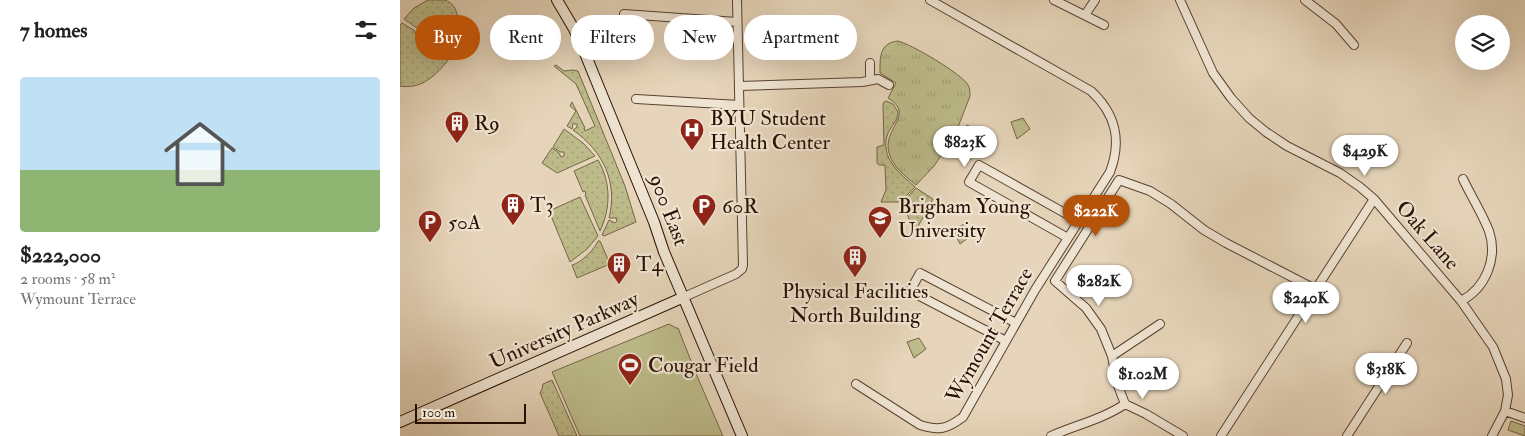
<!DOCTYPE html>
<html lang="en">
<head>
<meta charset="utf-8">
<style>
	body { margin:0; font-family:"IM FELL Double Pica",serif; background:#f2f2f2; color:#222; height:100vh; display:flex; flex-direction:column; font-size:19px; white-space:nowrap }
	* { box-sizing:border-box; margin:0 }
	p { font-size:16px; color:#767676 }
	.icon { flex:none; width:28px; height:28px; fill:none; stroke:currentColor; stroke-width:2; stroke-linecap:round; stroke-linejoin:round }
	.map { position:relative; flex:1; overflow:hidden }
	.drawer { display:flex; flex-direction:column; background:#fff; width:400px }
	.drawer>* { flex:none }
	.top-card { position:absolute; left:15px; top:15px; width:475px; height:45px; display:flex; gap:10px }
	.fabs { position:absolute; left:1055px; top:15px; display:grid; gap:10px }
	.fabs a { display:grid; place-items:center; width:55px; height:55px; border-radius:50%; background:#fff; box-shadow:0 5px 20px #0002; font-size:25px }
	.scale { position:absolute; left:15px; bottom:12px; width:111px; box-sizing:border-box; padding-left:5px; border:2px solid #2a1002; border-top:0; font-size:14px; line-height:18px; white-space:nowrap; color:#2a1002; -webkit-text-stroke:4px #efe4d2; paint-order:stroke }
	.price { position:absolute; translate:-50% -42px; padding:0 11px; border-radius:18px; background:#fff; color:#222; font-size:16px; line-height:32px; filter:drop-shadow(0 1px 2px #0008) }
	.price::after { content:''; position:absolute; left:50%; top:30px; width:15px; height:11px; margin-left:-8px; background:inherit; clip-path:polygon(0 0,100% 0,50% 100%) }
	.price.active { background:#b45309; color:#fff }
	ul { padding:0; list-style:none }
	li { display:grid; align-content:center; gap:10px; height:265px; padding:0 20px }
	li+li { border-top:1px solid #e0e0e0 }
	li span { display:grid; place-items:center; height:155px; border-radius:5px; color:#555 }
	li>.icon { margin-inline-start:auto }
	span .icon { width:90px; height:90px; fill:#fffc; stroke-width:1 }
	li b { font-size:21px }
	h2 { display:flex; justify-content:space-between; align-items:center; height:60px; padding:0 20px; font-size:21px }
	.pill { padding:0 18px; border-radius:22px; background:#fff; box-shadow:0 5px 20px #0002; font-size:18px; line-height:45px }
	.pill.active { background:#b45309; color:#fff }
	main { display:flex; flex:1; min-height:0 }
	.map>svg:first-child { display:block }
</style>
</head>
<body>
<main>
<section class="drawer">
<h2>7 homes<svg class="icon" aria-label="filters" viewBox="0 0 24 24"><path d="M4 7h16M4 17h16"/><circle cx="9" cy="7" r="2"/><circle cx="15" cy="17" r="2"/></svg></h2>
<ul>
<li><span style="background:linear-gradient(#bfe0f5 60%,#8fb573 0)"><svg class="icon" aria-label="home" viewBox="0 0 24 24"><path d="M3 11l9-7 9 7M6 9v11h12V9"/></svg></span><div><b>$222,000</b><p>2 rooms · 58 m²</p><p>Wymount Terrace</p></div></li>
</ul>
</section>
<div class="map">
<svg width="1125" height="436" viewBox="0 0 1125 436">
	<defs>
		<pattern id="grass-dots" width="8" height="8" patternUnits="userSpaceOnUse" patternTransform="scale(1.25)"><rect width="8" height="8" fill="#bdbb8a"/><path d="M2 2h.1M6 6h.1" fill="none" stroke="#a3a075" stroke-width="1.8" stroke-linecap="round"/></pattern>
		<pattern id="park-tufts" width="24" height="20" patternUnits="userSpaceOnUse" patternTransform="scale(1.25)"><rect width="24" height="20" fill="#bdbb8a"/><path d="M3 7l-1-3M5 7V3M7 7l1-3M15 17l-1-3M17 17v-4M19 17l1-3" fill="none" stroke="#a3a075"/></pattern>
	</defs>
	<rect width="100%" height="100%" fill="#e6d5ba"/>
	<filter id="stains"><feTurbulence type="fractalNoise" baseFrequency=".004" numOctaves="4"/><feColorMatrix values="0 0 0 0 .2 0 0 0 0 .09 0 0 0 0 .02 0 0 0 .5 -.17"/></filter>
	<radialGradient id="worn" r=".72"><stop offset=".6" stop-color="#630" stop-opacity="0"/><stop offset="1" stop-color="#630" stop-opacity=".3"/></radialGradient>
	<path fill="url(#grass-dots)" stroke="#746646" d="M28 0C33 0 39 0 44 0 65 5 58 38 50 50L36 40V39L32 38 34 31 31 27 26 26 21 30 18 27 17 28 4 19 14 8Z
		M2 23 15 31 14 32 18 33 17 40 20 44 24 45 30 42 32 44H33L48 53 46 56 49 59C37 74 22 90 0 86V25Z
		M156 65 164 71 173 70 178 71 225 186 236 222 204 236 202 235 209 220 215 223 217 221 216 218H209C218 182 203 151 173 130L177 127V124H173L172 129 167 126 176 111 170 106 172 102 185 128H184L185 131 195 126 176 84 154 66Z
		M486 101 493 104 498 112C498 121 491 126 488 133 479 157 499 173 515 187L500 202H481L486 190 485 165H479L477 163V147L484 145 483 105 484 102Z
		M164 129 183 143 195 156 157 173 142 163 152 148 159 153 161 157 164 156V152H160L153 147Z
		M198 160C211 182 211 208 200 231L185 195 186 194 185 191 183 192 174 171Z
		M516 188 533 199 515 232 502 203Z
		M180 197 198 236 187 249 170 262 149 211Z
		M198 241H200L210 264 177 278 172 265C181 263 195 249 198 241Z
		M152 380 177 436H159L140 393 142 389 143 384Z"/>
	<path fill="url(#park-tufts)" stroke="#746646" d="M498 41C511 44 562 74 568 85 570 88 570 92 570 96L555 135 534 166 516 185C505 176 493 167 489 153 482 128 516 115 488 98L496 83 480 73C480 58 479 43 498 41Z
		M623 118 630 129 617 139 611 122Z
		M565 224 572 235 560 244 553 229Z
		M519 338 526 349 514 358 507 342Z"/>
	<path fill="#bdbb8a" stroke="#746646" d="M567 125 585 135 570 160 553 150Z
		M269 324 276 328H278L297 376 323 436H180L152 372Z
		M1111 421 1125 426V436L1108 430Z"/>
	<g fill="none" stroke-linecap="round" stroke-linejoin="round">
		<defs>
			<path id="street" d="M654 0 704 25
				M780 0 813 73 831 98 849 118 866 132 887 146 940 173 960 187 974 199 1061 301 1093 347 1106 379 1108 395 1105 411 1092 436
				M905 0 936 24 954 45
				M224 14 337 22
				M685 15 695 0
				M470 63V80
				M339 86 462 82 478 79 489 85
				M236 99 339 105
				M668 238 569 182 579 165 679 221
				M284 297 336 274 342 269 343 265 337 0
				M1061 301C1086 288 1098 258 1089 231 1082 213 1071 196 1063 179
				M606 341 510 291 520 273 616 323
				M712 356 760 324
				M456 384 520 425C539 431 547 429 563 417L635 290 710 172C722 140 716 114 691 91L530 0
				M1105 411 1125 418
				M651 436C676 425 703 419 725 404
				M783 436 746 414 725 404 717 383 712 356 701 329 686 308 655 281 719 180 750 191 771 204 804 230 826 243 915 289
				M821 436 974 199
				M947 436 1007 343"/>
			<path id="secondary" d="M157 0 174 29 182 46 254 222 264 252 342 436
				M0 422 284 297"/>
		</defs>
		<use href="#street" stroke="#594130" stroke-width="10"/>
		<use href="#secondary" stroke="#2a1002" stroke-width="12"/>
		<use href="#street" stroke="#efe4d2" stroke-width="8"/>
		<use href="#secondary" stroke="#efe4d2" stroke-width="10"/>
	</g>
	<defs>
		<symbol id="building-pin" viewBox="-11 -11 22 30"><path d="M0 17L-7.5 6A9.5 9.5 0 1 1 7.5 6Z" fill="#8f2418" stroke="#efe4d2"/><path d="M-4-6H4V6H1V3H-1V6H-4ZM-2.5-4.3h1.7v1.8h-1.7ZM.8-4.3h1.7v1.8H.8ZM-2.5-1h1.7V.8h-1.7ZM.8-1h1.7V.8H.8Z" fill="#fff"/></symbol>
		<symbol id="hospital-pin" viewBox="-11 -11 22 30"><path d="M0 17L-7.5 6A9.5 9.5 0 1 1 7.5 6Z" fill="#8f2418" stroke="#efe4d2"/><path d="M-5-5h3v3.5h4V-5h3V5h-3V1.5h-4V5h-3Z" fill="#fff"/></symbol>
		<symbol id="parking-pin" viewBox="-11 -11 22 30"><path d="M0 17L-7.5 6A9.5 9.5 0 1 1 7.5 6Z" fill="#8f2418" stroke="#efe4d2"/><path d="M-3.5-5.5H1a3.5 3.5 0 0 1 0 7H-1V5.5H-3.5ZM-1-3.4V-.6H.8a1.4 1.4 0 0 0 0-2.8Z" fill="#fff"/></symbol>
		<symbol id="university-pin" viewBox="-11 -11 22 30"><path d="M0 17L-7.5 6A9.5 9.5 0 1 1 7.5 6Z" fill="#8f2418" stroke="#efe4d2"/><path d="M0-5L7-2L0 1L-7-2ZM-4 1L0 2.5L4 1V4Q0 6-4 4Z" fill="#fff"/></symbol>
		<symbol id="stadium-pin" viewBox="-11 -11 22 30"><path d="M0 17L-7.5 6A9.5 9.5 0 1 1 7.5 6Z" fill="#8f2418" stroke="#efe4d2"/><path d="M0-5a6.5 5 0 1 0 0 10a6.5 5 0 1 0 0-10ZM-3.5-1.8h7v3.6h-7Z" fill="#fff"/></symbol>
	</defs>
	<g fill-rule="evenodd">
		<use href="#building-pin" x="43" y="109" width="28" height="38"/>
		<use href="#hospital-pin" x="278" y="116" width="28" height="38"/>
		<use href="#building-pin" x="99" y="191" width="28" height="38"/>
		<use href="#parking-pin" x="290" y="192" width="28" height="38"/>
		<use href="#university-pin" x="466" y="204" width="28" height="38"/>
		<use href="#parking-pin" x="16" y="208" width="28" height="38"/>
		<use href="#building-pin" x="441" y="243" width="28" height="38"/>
		<use href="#building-pin" x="205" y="250" width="28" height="38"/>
		<use href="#stadium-pin" x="216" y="351" width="28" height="38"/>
	</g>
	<g text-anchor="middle" stroke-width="4.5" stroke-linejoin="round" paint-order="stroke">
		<g font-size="21" fill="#2a1002" stroke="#efe4d2" text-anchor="start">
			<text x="310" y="125">BYU Student<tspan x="310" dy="24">Health Center</tspan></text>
			<text x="74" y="130">R9</text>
			<text x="130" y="212">T3</text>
			<text x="322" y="213">60R</text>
			<text x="498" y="213">Brigham Young<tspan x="498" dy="24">University</tspan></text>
			<text x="48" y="229">50A</text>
			<text x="236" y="271">T4</text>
			<text x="455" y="298" text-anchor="middle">Physical Facilities<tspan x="455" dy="24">North Building</tspan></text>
			<text x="248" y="372">Cougar Field</text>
		</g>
		<g font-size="21" fill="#2a1002" stroke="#efe4d2">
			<text transform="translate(269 210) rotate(69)" y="7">900 East</text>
			<text transform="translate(1028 235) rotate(49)" y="7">Oak Lane</text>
			<text transform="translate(164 330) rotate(-24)" y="7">University Parkway</text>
			<text transform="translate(589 335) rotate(-60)" y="7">Wymount Terrace</text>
		</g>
	</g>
	<rect width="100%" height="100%" filter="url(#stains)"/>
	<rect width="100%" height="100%" fill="url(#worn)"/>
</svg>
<div class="fabs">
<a><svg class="icon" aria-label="layers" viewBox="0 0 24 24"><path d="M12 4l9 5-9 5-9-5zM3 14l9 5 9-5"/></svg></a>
</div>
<div class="scale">100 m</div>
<b class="price" style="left:565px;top:168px">$823K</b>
<b class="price" style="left:965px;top:177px">$429K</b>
<b class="price active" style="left:696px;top:237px">$222K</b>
<b class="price" style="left:699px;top:307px">$282K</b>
<b class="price" style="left:906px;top:324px">$240K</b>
<b class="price" style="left:986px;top:395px">$318K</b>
<b class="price" style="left:743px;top:400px">$1.02M</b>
<div class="top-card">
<a class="pill active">Buy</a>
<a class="pill">Rent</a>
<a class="pill">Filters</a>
<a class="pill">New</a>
<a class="pill">Apartment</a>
</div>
</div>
</main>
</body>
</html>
